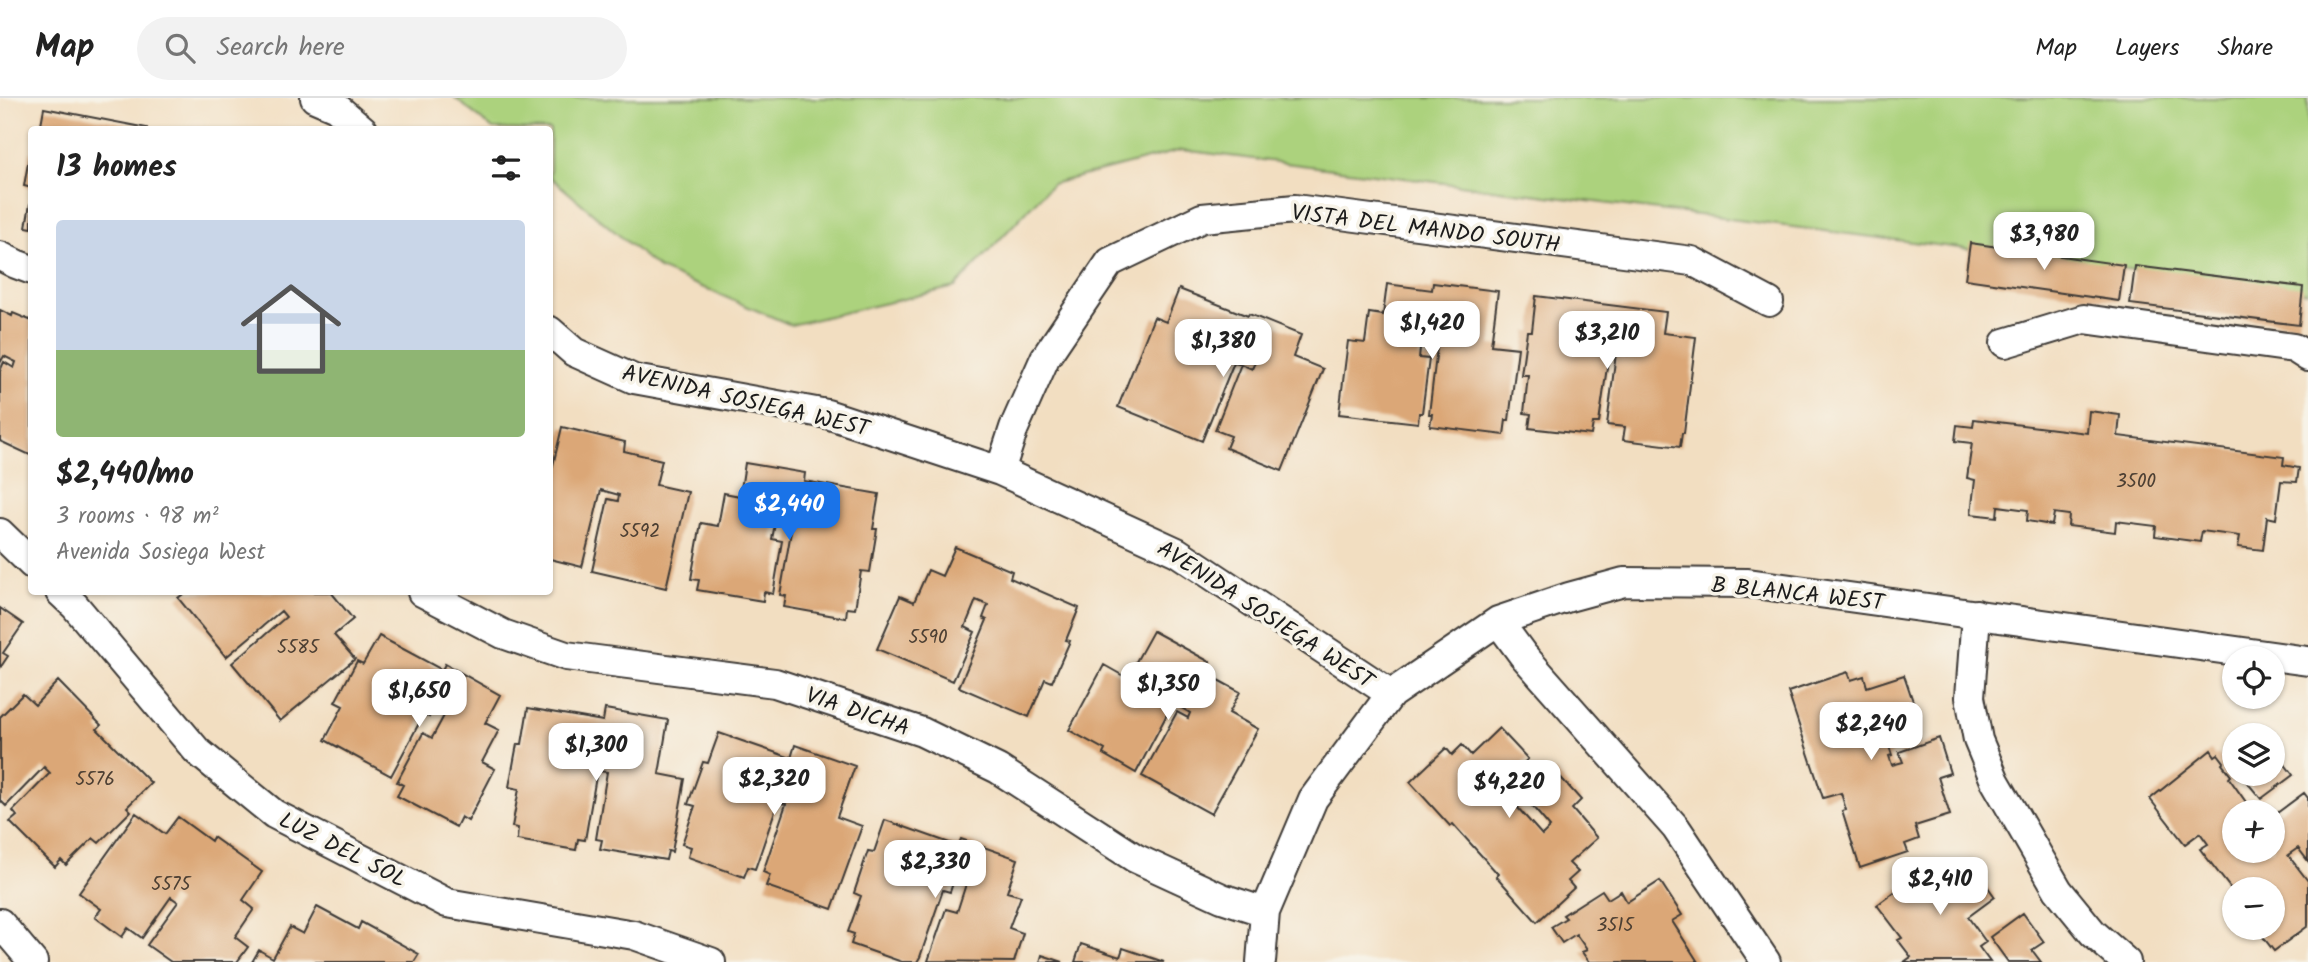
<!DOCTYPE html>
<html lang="en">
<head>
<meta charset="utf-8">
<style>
	body { margin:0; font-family:Kalam,sans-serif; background:#f2f2f2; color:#222; height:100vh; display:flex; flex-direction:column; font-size:26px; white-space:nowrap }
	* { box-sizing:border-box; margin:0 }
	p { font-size:23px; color:#767676 }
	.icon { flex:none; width:38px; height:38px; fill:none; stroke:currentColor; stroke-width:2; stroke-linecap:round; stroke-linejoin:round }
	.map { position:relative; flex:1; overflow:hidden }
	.drawer { position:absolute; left:28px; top:28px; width:525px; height:469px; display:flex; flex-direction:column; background:#fff; border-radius:7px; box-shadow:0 2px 5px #0004 }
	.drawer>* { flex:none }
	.buttons { position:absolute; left:2222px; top:548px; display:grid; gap:14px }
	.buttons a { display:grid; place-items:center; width:63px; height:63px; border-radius:50%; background:#fff; box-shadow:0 2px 5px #0004; font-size:35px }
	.price { position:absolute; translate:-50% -60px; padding:0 16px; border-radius:14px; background:#fff; color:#222; font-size:23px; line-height:46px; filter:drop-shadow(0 2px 4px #0008) }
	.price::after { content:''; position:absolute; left:50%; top:42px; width:21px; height:16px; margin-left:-10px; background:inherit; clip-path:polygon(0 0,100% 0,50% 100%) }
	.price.current { background:#1a73e8; color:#fff }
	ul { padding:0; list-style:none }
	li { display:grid; align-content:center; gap:14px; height:371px; padding:0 28px }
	li span { display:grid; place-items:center; height:217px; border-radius:7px; color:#555 }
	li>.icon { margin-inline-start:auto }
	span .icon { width:126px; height:126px; fill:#fffc; stroke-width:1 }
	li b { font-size:30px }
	h2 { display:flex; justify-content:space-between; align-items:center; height:84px; padding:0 28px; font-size:30px }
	header { display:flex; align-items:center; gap:42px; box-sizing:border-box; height:98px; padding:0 35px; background:#fff; border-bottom:2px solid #e0e0e0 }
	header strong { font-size:33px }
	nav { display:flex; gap:38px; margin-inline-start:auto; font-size:24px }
	.search { width:490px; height:63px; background:#f2f2f2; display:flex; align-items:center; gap:18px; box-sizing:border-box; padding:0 24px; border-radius:38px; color:#767676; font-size:26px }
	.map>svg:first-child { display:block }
</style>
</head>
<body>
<header>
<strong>Map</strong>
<div class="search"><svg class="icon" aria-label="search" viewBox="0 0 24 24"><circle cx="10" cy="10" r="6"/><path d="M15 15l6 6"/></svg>Search here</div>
<nav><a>Map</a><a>Layers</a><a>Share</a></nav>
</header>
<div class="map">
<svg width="2308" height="864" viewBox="0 0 2308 864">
	<rect width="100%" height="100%" fill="#f7f3e8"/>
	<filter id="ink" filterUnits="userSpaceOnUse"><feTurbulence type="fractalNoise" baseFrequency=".0143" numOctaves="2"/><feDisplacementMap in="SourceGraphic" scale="14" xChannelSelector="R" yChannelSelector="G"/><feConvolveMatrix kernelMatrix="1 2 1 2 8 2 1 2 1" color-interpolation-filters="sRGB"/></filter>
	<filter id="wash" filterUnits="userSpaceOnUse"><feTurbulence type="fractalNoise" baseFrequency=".00686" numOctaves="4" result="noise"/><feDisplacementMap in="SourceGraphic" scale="28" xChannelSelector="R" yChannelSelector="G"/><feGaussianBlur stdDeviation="1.57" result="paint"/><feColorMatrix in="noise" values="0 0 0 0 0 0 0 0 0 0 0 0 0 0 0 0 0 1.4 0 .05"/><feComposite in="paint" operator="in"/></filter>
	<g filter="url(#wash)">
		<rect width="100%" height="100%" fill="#f2dec1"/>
		<path fill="#acd27d" stroke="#64774c" stroke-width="2" d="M455 0H2308V194L1182 52 1052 86 955 189 791 227 659 171 550 79V32L493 31Z"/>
		<g id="blocks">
			<path fill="#dba777" d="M44 10 147 30V32H40Z
				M30 54H32V90L24 88Z
				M30 106H32V130L26 129Z
				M1970 145 2124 167 2119 203 1965 181Z
				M2135 168 2303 189 2299 227 2130 206Z
				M1433 185 1498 193 1491 247 1518 250 1509 322H1506L1504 337 1430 328 1432 316H1429L1439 233 1422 231 1419 260 1429 261 1422 315H1419L1418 325 1339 316 1348 243 1365 245 1369 215 1383 217 1387 186 1432 192Z
				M1179 191 1248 218 1249 216 1301 237 1293 259 1323 271 1282 373 1226 350 1231 338 1215 332 1241 266 1252 271 1255 264 1242 259 1239 265 1234 264 1202 343 1118 309 1154 219 1166 224Z
				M1536 198 1666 214 1663 235 1696 239 1684 335H1682L1680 349 1623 342 1625 329 1607 327 1616 255 1627 257 1628 250 1615 248 1614 255H1609L1599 325H1593L1591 337 1529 330 1531 316 1524 315 1528 277H1521L1527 233H1532Z
				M0 212 12 218 13 215 32 223V358L0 343V273L4 264 14 270 16 264 4 258 0 265Z
				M2089 313 2120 317 2118 338 2284 359 2283 367 2299 370 2297 384 2281 383 2276 421 2267 419 2263 452 2238 449 2240 438 2202 433 2200 444 2155 438 2156 428 2116 423 2115 434 2068 428 2069 417 2054 415 2052 427 2027 423 2028 412 1998 408 1997 419 1971 416 1975 382 1967 380 1972 345 1955 343 1957 327 1973 329 1974 321 2087 335Z
				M562 329 625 344 624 353 662 362 656 387 688 394 666 490 592 473 608 401 618 403 619 397 601 392 582 469 550 461V380Z
				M745 365 805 375 804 383 879 396 873 431H877L870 474 861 473 855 511 847 510 846 520 784 509 786 498 780 497 792 428 787 427 790 413 778 411 772 441 782 443 773 496 764 494 763 503 697 492 699 482 691 481 701 425 718 428 724 395 740 398Z
				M955 449 1012 473 1010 480 1079 510 1066 542 1070 543 1052 584 1045 581 1029 619 959 589 987 522 983 520 988 507 976 502 965 529 975 534 953 583 877 551 900 498 914 504 928 472 942 478Z
				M186 494H331L353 521 334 537 355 561 280 623 232 565 286 519 281 513 226 559 178 500Z
				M0 510 23 526 3 555 8 558 0 570Z
				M1153 533 1210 564 1205 575 1240 594 1229 615 1258 631 1211 716 1142 678 1177 614 1188 620 1190 615 1173 605 1136 675 1103 656 1105 652 1069 632 1104 567 1127 580Z
				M379 538 442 572 445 566 500 597 485 625 499 632 482 664 495 671 468 723 461 719 456 729 397 698 403 687 397 684 423 635 432 640 446 614 435 607 429 619 424 616 391 678 325 642 343 608 335 604 357 563 363 566Z
				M1848 574 1851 582 1864 578 1867 589 1904 577 1917 615 1885 625 1891 641 1887 642 1892 657 1889 658 1892 667 1903 664 1899 654 1939 640 1950 675 1938 679 1950 717 1915 728 1919 741 1905 746 1908 754 1860 770 1842 713 1846 712 1841 695 1823 700 1788 594Z
				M58 583 101 627 97 631 151 685 127 709 131 713 99 745 93 740 66 767 61 762 55 769 10 724 17 718 13 713 50 675 44 669 6 708 0 702V619L23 596 35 607Z
				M528 610 603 623 605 611 668 622 659 676 685 681 672 754 668 753 666 762 600 751 602 742 596 741 607 674 597 673 585 742 578 741 576 752 517 742 518 730 512 729 519 691 509 689 517 646H522Z
				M1499 630 1528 661 1503 684 1512 694 1509 696 1519 708 1518 710 1542 737 1550 729 1526 701 1555 673 1581 702 1572 711 1597 740 1569 765 1578 774 1568 783 1574 790 1537 824 1496 778 1498 776 1453 726 1450 728 1410 684 1446 650 1452 657 1462 647 1471 657Z
				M719 635 791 660 795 647 855 668 837 719 862 728 832 811 766 788 770 777 763 774 786 706 778 704 755 771 748 769 744 779 688 759 691 749 682 746 695 708 688 706 703 664 708 665Z
				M2273 651 2293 677 2261 701 2240 676H2273Z
				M2211 652 2215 658 2218 656 2224 664 2222 666 2231 678 2229 680 2253 714H2235V752H2273V718L2304 695 2308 700V763L2298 750 2288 757 2308 783V828L2274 853 2256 830H2273V791H2235V796L2200 751 2208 746 2200 735 2185 746 2150 701Z
				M136 715 165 736 178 719 211 743 213 739 262 774 243 802 254 811 235 839 248 849 237 864H171L147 847 178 804 171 799 142 840 128 830 122 839 95 819 101 811 79 795Z
				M885 722 958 748 961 741 1018 761 1007 794 1021 798 1009 830 1023 835 1014 864 928 863 946 811 957 814 966 786 954 782 950 794 943 792 920 859 917 864H902L851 846 854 836 848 834 861 798 854 795 868 753 874 754Z
				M1970 764 1995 799 1968 819 1986 844 1979 849 1990 864H1904L1911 859 1898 842 1902 840 1877 807 1916 778 1922 786 1932 778 1938 788Z
				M1660 783 1682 817 1672 823 1698 864H1589L1582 854 1587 852 1576 836 1562 845 1551 829 1566 820 1563 817 1602 792 1608 801 1621 793 1627 804Z
				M317 809 358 831 361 824 419 856 414 864H252L259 852 273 860 290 829 303 836Z
				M2023 815 2044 844 2032 852 2041 864H2008L1990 839Z
				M1081 846 1120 859 1123 850 1164 864H1075Z
				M1042 857 1063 864H1040Z"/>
		</g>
	</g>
	<g filter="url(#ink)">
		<use href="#blocks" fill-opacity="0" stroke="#3c3935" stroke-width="2"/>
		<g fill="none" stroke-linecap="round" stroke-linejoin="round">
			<defs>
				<path id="minor" d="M315 0 336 9 363 32
					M0 158 16 166 32 172
					M550 233 574 254 634 281 827 316 1000 373 1177 454 1391 596
					M2005 245 2084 221 2294 250 2308 259
					M1000 373 1014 330 1045 260 1110 164 1202 120 1295 111 1692 163 1769 204
					M0 435 32 466
					M60 494 75 508 197 653 274 716 447 805 634 837 711 864
					M422 494 503 536 566 558 775 585 922 634 998 671 1135 760 1222 800 1265 814
					M1976 516 1970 599 1978 642 1995 683 2058 792 2093 835 2126 864
					M1498 523 1523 557 1676 730 1766 864
					M0 825 33 864
					M1261 864 1265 814 1313 701 1391 596 1498 523 1569 499 1624 484 1748 485 2308 563"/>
			</defs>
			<use href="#minor" stroke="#3c3935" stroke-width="32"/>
			<use href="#minor" stroke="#fff" stroke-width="28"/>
		</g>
	</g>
	<g text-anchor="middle" stroke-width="7" stroke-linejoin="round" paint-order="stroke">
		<g font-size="19" fill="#4c3f33">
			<text x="2136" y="389">3500</text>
			<text x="640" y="439">5592</text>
			<text x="928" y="545">5590</text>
			<text x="298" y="555">5585</text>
			<text x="95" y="687">5576</text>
			<text x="171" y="792">5575</text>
			<text x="1615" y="833">3515</text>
		</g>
		<g font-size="23" fill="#1c1c1c" stroke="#f7f3e8">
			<text transform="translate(1426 130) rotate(7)" y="8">VISTA DEL MANDO SOUTH</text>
			<text transform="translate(746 302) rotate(13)" y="8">AVENIDA SOSIEGA WEST</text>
			<text transform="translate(1798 495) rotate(6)" y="8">B BLANCA WEST</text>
			<text transform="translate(1266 516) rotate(33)" y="8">AVENIDA SOSIEGA WEST</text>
			<text transform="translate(858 613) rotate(19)" y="8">VIA DICHA</text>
			<text transform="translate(343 751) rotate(27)" y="8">LUZ DEL SOL</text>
		</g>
	</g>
</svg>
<div class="buttons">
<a><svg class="icon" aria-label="locate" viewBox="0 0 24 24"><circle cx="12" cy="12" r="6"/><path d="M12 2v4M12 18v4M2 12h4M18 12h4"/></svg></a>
<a><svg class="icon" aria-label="layers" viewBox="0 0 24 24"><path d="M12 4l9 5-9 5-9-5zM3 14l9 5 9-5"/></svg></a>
<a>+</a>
<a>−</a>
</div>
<b class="price" style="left:2044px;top:174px">$3,980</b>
<b class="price" style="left:1432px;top:263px">$1,420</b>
<b class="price" style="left:1607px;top:273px">$3,210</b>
<b class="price" style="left:1223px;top:281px">$1,380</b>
<b class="price current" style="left:789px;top:444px">$2,440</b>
<b class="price" style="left:1168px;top:624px">$1,350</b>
<b class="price" style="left:419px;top:631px">$1,650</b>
<b class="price" style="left:1871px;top:664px">$2,240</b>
<b class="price" style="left:596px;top:685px">$1,300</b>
<b class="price" style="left:774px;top:719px">$2,320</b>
<b class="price" style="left:1509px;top:722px">$4,220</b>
<b class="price" style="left:935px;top:802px">$2,330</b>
<b class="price" style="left:1940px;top:819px">$2,410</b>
<section class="drawer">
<h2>13 homes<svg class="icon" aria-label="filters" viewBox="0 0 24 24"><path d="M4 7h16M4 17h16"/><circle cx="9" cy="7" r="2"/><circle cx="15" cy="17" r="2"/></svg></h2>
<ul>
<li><span style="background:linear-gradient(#c9d6e8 60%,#8fb573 0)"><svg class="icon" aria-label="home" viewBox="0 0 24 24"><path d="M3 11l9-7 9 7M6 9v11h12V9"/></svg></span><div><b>$2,440/mo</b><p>3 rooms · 98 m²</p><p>Avenida Sosiega West</p></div></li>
</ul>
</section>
</div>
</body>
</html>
